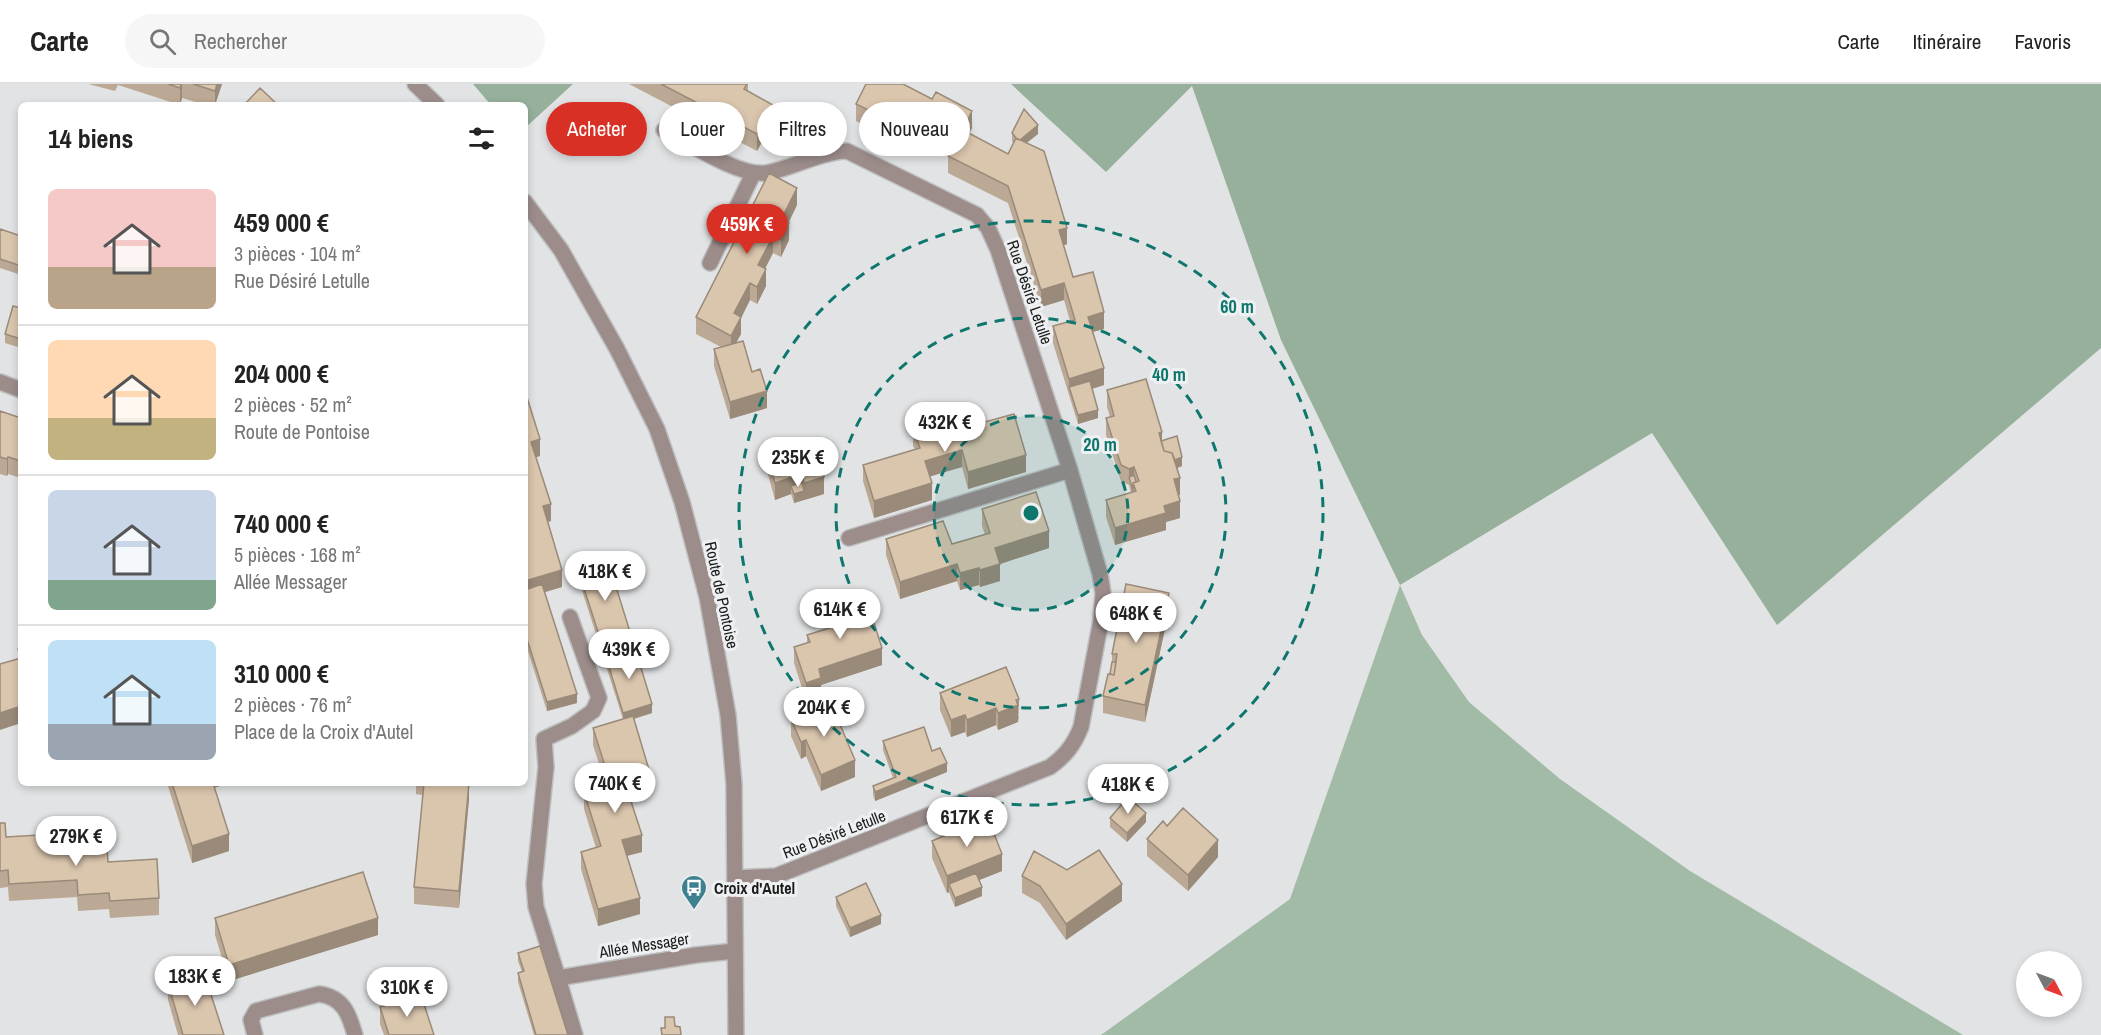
<!DOCTYPE html>
<html lang="fr">
<head>
<meta charset="utf-8">
<style>
	body { margin:0; font-family:"Archivo Narrow",sans-serif; background:#f6f6f6; color:#222; height:100vh; display:flex; flex-direction:column; font-size:22px; white-space:nowrap }
	* { box-sizing:border-box; margin:0 }
	p { font-size:20px; color:#767676 }
	.icon { flex:none; width:33px; height:33px; fill:none; stroke:currentColor; stroke-width:2; stroke-linecap:round; stroke-linejoin:round }
	.map { position:relative; flex:1; overflow:hidden }
	.panel { position:absolute; left:18px; top:18px; width:510px; height:684px; display:flex; flex-direction:column; background:#fff; border-radius:9px; box-shadow:0 3px 9px #0003 }
	.panel>* { flex:none }
	.hud { position:absolute; left:546px; top:18px; width:570px; height:54px; display:flex; gap:12px }
	.needle { width:39px; rotate:131deg }
	.tools { position:absolute; left:2016px; top:867px; display:grid; gap:12px }
	.tools a { display:grid; place-items:center; width:66px; height:66px; border-radius:50%; background:#fff; box-shadow:0 3px 9px #0003; font-size:30px }
	.price { position:absolute; translate:-50% -51px; padding:0 14px; border-radius:21px; background:#fff; color:#222; font-size:20px; line-height:39px; filter:drop-shadow(0 2px 3px #0008) }
	.price::after { content:''; position:absolute; left:50%; top:36px; width:18px; height:14px; margin-left:-9px; background:inherit; clip-path:polygon(0 0,100% 0,50% 100%) }
	.price.current { background:#d93025; color:#fff }
	ul { padding:0; list-style:none }
	li { display:flex; align-items:center; gap:18px; height:150px; padding:0 30px }
	li+li { border-top:2px solid #e0e0e0 }
	li span { display:grid; place-items:center; flex:none; width:168px; height:120px; border-radius:9px; color:#555 }
	li>.icon { margin-inline-start:auto }
	span .icon { width:72px; height:72px; fill:#fffc; stroke-width:1 }
	li b { font-size:26px }
	h2 { display:flex; justify-content:space-between; align-items:center; height:72px; padding:0 30px; font-size:26px }
	.tag { padding:0 21px; border-radius:27px; background:#fff; box-shadow:0 3px 9px #0003; font-size:21px; line-height:54px }
	.tag.current { background:#d93025; color:#fff }
	header { display:flex; align-items:center; gap:36px; box-sizing:border-box; height:84px; padding:0 30px; background:#fff; border-bottom:2px solid #e0e0e0 }
	header strong { font-size:28px }
	nav { display:flex; gap:33px; margin-inline-start:auto; font-size:21px }
	.search { width:420px; height:54px; background:#f6f6f6; display:flex; align-items:center; gap:15px; box-sizing:border-box; padding:0 21px; border-radius:33px; color:#767676; font-size:22px }
	.map>svg:first-child { display:block }
</style>
</head>
<body>
<header>
<strong>Carte</strong>
<div class="search"><svg class="icon" aria-label="search" viewBox="0 0 24 24"><circle cx="10" cy="10" r="6"/><path d="M15 15l6 6"/></svg>Rechercher</div>
<nav><a>Carte</a><a>Itinéraire</a><a>Favoris</a></nav>
</header>
<div class="map">
<svg width="2101" height="951" viewBox="0 0 2101 951">
	<rect width="100%" height="100%" fill="#e2e3e4"/>
	<path fill="#a2bba7" d="M1400 501 1422 551 1469 618 1560 695 1690 787 1963 951H1101L1290 815Z"/>
	<path fill="#96b09c" d="M473 0H573L525 44V21H491Z
		M1011 0H2101V264L1777 541 1652 349 1400 501 1281 256 1192 2 1106 88Z"/>
	<g fill="none" stroke-linecap="round" stroke-linejoin="round">
		<defs>
			<path id="lane" d="M710 179 753 90"/>
			<path id="street" d="M415 0 437 21
				M664 46C689 59 740 93 766 89 794 84 819 68 847 67L977 131 988 144 998 166 1070 386 1100 490 1103 509 1101 536 1081 643C1074 661 1065 672 1050 683L776 792 736 794
				M525 118 561 166 617 265 657 345 682 418 707 513 728 631 734 700 736 951
				M0 298 21 306
				M849 454 1070 386
				M570 533 599 614 593 627 572 642 544 655 546 683 534 800 536 823 558 894 696 871 735 867
				M558 894 575 951
				M255 951 251 936 256 927 319 910C343 913 349 930 355 951"/>
		</defs>
		<use href="#lane" stroke="#bebfc0" stroke-width="18"/>
		<use href="#street" stroke="#bebfc0" stroke-width="18"/>
		<use href="#lane" stroke="#9c8d8b" stroke-width="15"/>
		<use href="#street" stroke="#9c8d8b" stroke-width="15"/>
	</g>
	<path fill="#bba995" d="M88 0H222L215 21H206L182 14 180 21 118 1 115 7Z
		M629 0H748V7L773 38 757 67Z
		M856 20 972 44 969 49 1008 70 1014 60 1012 57V49L1038 50 1026 59 1067 160 1063 162 1073 193 1104 245 1093 248 1104 301 1092 305 1098 334 1078 340 1053 259V242L1070 237 1064 216 1041 223 1008 119 948 89V72L951 66 923 52 914 71 878 52V48L856 37Z
		M797 121 789 138V156L781 173 773 169 765 185 766 202 757 220 750 216 741 234V250L736 259 752 288 767 324 730 335 714 282V265L721 263 696 250V233Z
		M0 145 21 152V191L0 184Z
		M21 224V264L5 259V250Z
		M1107 306 1162 356 1182 382 1177 384 1180 411H1179L1180 434 1166 438V446L1115 461 1106 433V416L1131 409 1129 401 1121 397 1106 351V334L1110 333 1107 323Z
		M525 307 540 372 536 373 551 437 548 438 562 503 545 508 577 619 547 627 525 558Z
		M0 327 21 334V394L8 390 7 392 0 390Z
		M913 345 956 346 1026 388 968 405 962 383 930 392 932 416 874 434 863 397V381L915 365 913 362Z
		M813 354 824 410 794 419 791 410 775 416 766 383V367Z
		M982 425 1049 464 1000 480V497L980 503 979 501 960 506 957 497 900 515 886 471V455L952 460 985 451 982 442Z
		M579 489 630 557 601 566 579 497Z
		M837 522 882 581 821 601V611L806 616 794 579V563L807 559V551L833 543V533L837 532Z
		M1169 526 1145 638 1103 629V612L1110 590 1112 578V570Z
		M606 573 652 629 634 635 650 706 629 712 642 768 627 772 640 830 598 842 581 785V768L596 764 584 725V708L606 702 593 661V644L623 635 606 582Z
		M940 609 1019 632 1018 638 998 646 996 641 967 653 965 648 951 653 940 626Z
		M791 635 855 693 821 707 806 672 801 675 791 652Z
		M883 657 932 667 947 688 875 717 873 711V702L893 694 883 666Z
		M167 699H220V702L214 703 229 767 192 779Z
		M416 699H469V715L459 824 414 820V803L423 711 416 710Z
		M1110 734 1146 738 1127 758 1110 743Z
		M0 739 6 753 75 764 108 778 159 814V831L110 834 109 825 78 827 77 813 9 817 8 803 0 804Z
		M1167 741 1218 773 1188 807 1147 772V755Z
		M974 742 1002 787 979 796 982 812 955 823 949 808 947 809 932 774V757Z
		M1067 786 1122 817 1066 856 1040 819 1022 809V792Z
		M836 813 881 840 850 853 836 822Z
		M215 834 378 851 229 897 215 851Z
		M518 869 568 951H534L518 898V889L522 888 518 877Z
		M168 899 224 951H178L168 916Z
		M380 923 434 951H384L380 940Z"/>
	<path fill="#998a79" d="M181 0H182V14L180 21V4Z
		M217 0H222L215 21V7Z
		M773 21V38L757 67V50Z
		M972 27V44L963 63V46Z
		M923 35V52L914 71V54Z
		M1038 41V50L1019 65V57Z
		M797 104V121L782 151V134Z
		M789 139V156L781 173V156Z
		M1067 144V160L1059 163V146Z
		M773 152V169L758 198V181Z
		M766 185V202L757 220V203Z
		M750 199V216L741 234V250L731 268V252L734 229Z
		M1064 199V216L1041 223V206Z
		M1104 228V245L1088 249V233Z
		M1104 284V301L1072 311 1069 303V295Z
		M767 307V324L730 335V318Z
		M1098 326V334L1078 340V331Z
		M1162 348V365L1159 349Z
		M540 355V372L531 375V358Z
		M962 366V383L925 394V377Z
		M1026 371V388L968 405V388Z
		M8 373V390L7 392V375Z
		M1182 373V382L1172 386V377Z
		M1134 383V400L1129 393V385Z
		M802 390V407L791 402V410L775 416V399Z
		M824 393V410L794 419V410L804 407V399Z
		M1180 394V411L1174 412V395Z
		M932 399V416L874 434V417Z
		M1180 417V434L1166 438V446L1115 461V444L1164 422Z
		M551 420V437L543 439V422Z
		M1049 447V464L1000 480V497L980 503V486L995 464Z
		M957 480V497L900 515V498Z
		M979 484V501L960 506V489Z
		M562 486V503L525 514V497Z
		M1169 509V526L1145 638V621Z
		M630 548V557L601 566V557Z
		M882 564V581L821 601V611L806 616V599L819 585Z
		M577 610V619L547 627V618Z
		M1019 615 1018 638 998 646V629Z
		M652 620V629L623 638V629Z
		M21 622V639L0 646V629Z
		M996 624V641L967 653V636Z
		M965 631V648L951 653V636Z
		M806 656V672L801 675V658Z
		M855 676V693L821 707V691Z
		M947 679V688L875 717V708Z
		M650 689V706L624 713V696Z
		M210 699H220V702L210 705Z
		M469 699V715L459 824V807Z
		M1146 729V738L1127 758V749Z
		M229 750V767L192 779V762Z
		M642 751V768L622 773V756Z
		M1218 756V773L1188 807V791Z
		M1002 770V787L952 807 949 800V808L947 809V792Z
		M1122 800V817L1066 856V840Z
		M982 803V812L955 823V814Z
		M640 814V830L598 842V825Z
		M881 831V840L850 853V844Z
		M378 834V851L229 897V881Z"/>
	<path fill="#dac5ad" stroke="#998a79" stroke-width="1.5" d="M168 0H181L180 4Z
		M193 0H217L215 7Z
		M661 0H747L744 5 773 21 757 50Z
		M866 0H903L932 15 936 8 972 27 963 46 1008 70 1016 54 1044 67 1067 144 1059 146 1073 193 1093 188 1104 228 1088 233 1104 284 1069 295 1053 242 1075 236 1064 199 1041 206 1008 102 948 72 957 53 923 35 914 54 891 43 893 38 856 20Z
		M260 4 278 21H244Z
		M1024 25 1038 41 1020 56 1017 55 1012 49Z
		M879 40 891 46V51L878 44Z
		M769 89 797 104 782 134 789 139 781 156 773 152 758 181 766 185 757 203 750 199 734 229 741 233 731 252 696 233Z
		M0 145 21 152V182L0 175Z
		M13 222 21 224V255L5 250Z
		M743 257 752 288 760 285 767 307 730 318 714 265Z
		M1146 295 1162 348 1159 349 1164 367 1172 369 1180 394 1174 395 1180 417 1164 422 1166 429 1115 444 1106 416 1136 407 1133 399 1139 397 1134 383 1129 385 1121 381 1106 334 1114 332 1107 306Z
		M1090 297 1098 326 1078 331 1069 303Z
		M525 307 540 355 531 358 551 420 543 422 562 486 525 497Z
		M0 327 21 334V377L8 373 7 375 0 373Z
		M1014 330 1026 371 968 388 962 366 925 377 932 399 874 417 863 381 920 364 913 345 952 334 956 346Z
		M1177 352 1182 373 1175 376 1172 369 1164 367 1161 357Z
		M813 354 824 393 804 399 802 390 775 399 766 367Z
		M1134 391 1136 398 1133 399V407L1129 393Z
		M802 398 804 407 794 410 791 402Z
		M1036 408 1049 447 995 464 1000 480 980 486 979 484 960 489 957 480 900 498 886 455 943 437 952 460 990 449 982 425Z
		M609 480 630 548 601 557 579 489Z
		M542 500 577 610 547 618 525 549V506Z
		M1126 500 1169 509 1145 621 1103 612 1108 590 1114 591 1117 570H1112Z
		M866 514 882 564 819 585 821 594 806 599 794 563 810 558 807 551 836 542 833 533 840 531 837 522Z
		M21 564V622L0 629V580L21 574 18 565Z
		M635 564 652 620 623 629 606 573Z
		M1112 578H1116L1114 591 1110 590Z
		M1006 583 1019 615 1016 616 1018 621 998 629 996 624 967 636 965 631 951 636 940 609Z
		M831 619 855 676 821 691 806 656 801 658 791 635Z
		M633 632 650 689 624 696 642 751 622 756 640 814 598 825 581 768 601 762 584 708 611 701 593 644Z
		M924 643 932 667 940 664 947 679 875 708 873 702 896 693 883 657Z
		M172 699H213L229 750 192 762Z
		M424 699H469L459 807 414 803Z
		M1128 713 1146 729 1127 749 1110 734Z
		M1183 724 1218 756 1188 791 1147 755 1163 737 1167 742Z
		M989 737 1002 770 947 792 932 757 974 739V742Z
		M0 739H5L6 753 74 749 75 764 107 763 108 778 157 775 159 814 110 817 109 809 78 811 77 796 9 800 8 786 0 787Z
		M1099 766 1122 800 1066 840 1040 802 1022 792 1034 767 1067 786Z
		M363 788 378 834 229 881 215 834Z
		M976 789 982 803 955 814 949 800Z
		M866 799 881 831 850 844 836 813Z
		M540 862 568 951H536L518 889 524 887 518 869Z
		M204 889 224 951H183L168 899Z
		M421 911 434 951H389L380 923Z
		M665 933H674L675 942 680 943 681 951H662L661 944H665Z"/>
	<circle cx="1031" cy="429" r="97" fill="#0f766e" fill-opacity=".12"/>
	<g fill="none" stroke="#0f766e" stroke-width="3" stroke-dasharray="10 8">
		<circle cx="1031" cy="429" r="97"/>
		<circle cx="1031" cy="429" r="195"/>
		<circle cx="1031" cy="429" r="292"/>
	</g>
	<defs>
		<symbol id="bus-pin" viewBox="-11 -11 22 30"><path d="M0 17L-7.5 6A9.5 9.5 0 1 1 7.5 6Z" fill="#3d8190" stroke="#eff0f2"/><path d="M-5-6H5V4H4V6H2V4H-2V6H-4V4H-5ZM-3.5-4V0h7V-4ZM-3.5 1.2v1.5H-2V1.2ZM2 1.2v1.5H3.5V1.2Z" fill="#fff"/></symbol>
	</defs>
	<g fill-rule="evenodd">
		<use href="#bus-pin" x="679" y="789" width="30" height="40"/>
	</g>
	<g text-anchor="middle" stroke-width="6" stroke-linejoin="round" paint-order="stroke">
		<g font-size="16" fill="#1a1b1b" stroke="#eff0f2">
			<text transform="translate(1030 208) rotate(71)" y="6">Rue Désiré Letulle</text>
			<text transform="translate(722 511) rotate(78)" y="6">Route de Pontoise</text>
			<text transform="translate(834 750) rotate(-21)" y="6">Rue Désiré Letulle</text>
			<text transform="translate(644 861) rotate(-9)" y="6">Allée Messager</text>
		</g>
		<g font-size="16" font-weight="bold" fill="#1a1b1b" stroke="#eff0f2" text-anchor="start">
			<text x="714" y="810">Croix d'Autel</text>
		</g>
	</g>
	<circle cx="1031" cy="429" r="9" fill="#0f766e" stroke="#eff0f2" stroke-width="3"/>
	<g font-size="18" text-anchor="middle" font-weight="bold" fill="#0f766e" stroke="#eff0f2" stroke-width="6" stroke-linejoin="round" paint-order="stroke">
		<text x="1237" y="229">60 m</text>
		<text x="1169" y="297">40 m</text>
		<text x="1100" y="367">20 m</text>
	</g>
</svg>
<div class="tools">
<a><svg class="needle" viewBox="-14 -14 28 28"><path d="M0-13l5 13h-10z" fill="#e53935"/><path d="M0 13l5-13h-10z" fill="#767676"/></svg></a>
</div>
<b class="price current" style="left:747px;top:171px">459K €</b>
<b class="price" style="left:945px;top:369px">432K €</b>
<b class="price" style="left:798px;top:404px">235K €</b>
<b class="price" style="left:605px;top:518px">418K €</b>
<b class="price" style="left:840px;top:556px">614K €</b>
<b class="price" style="left:1136px;top:560px">648K €</b>
<b class="price" style="left:629px;top:596px">439K €</b>
<b class="price" style="left:824px;top:654px">204K €</b>
<b class="price" style="left:615px;top:730px">740K €</b>
<b class="price" style="left:1128px;top:731px">418K €</b>
<b class="price" style="left:967px;top:764px">617K €</b>
<b class="price" style="left:76px;top:783px">279K €</b>
<b class="price" style="left:195px;top:923px">183K €</b>
<b class="price" style="left:407px;top:934px">310K €</b>
<div class="hud">
<a class="tag current">Acheter</a>
<a class="tag">Louer</a>
<a class="tag">Filtres</a>
<a class="tag">Nouveau</a>
</div>
<section class="panel">
<h2>14 biens<svg class="icon" aria-label="filters" viewBox="0 0 24 24"><path d="M4 7h16M4 17h16"/><circle cx="9" cy="7" r="2"/><circle cx="15" cy="17" r="2"/></svg></h2>
<ul>
<li><span style="background:linear-gradient(#f6c9c9 65%,#b9a48a 0)"><svg class="icon" aria-label="home" viewBox="0 0 24 24"><path d="M3 11l9-7 9 7M6 9v11h12V9"/></svg></span><div><b>459 000 €</b><p>3 pièces · 104 m²</p><p>Rue Désiré Letulle</p></div></li>
<li><span style="background:linear-gradient(#ffd9b3 65%,#c2b280 0)"><svg class="icon" aria-label="home" viewBox="0 0 24 24"><path d="M3 11l9-7 9 7M6 9v11h12V9"/></svg></span><div><b>204 000 €</b><p>2 pièces · 52 m²</p><p>Route de Pontoise</p></div></li>
<li><span style="background:linear-gradient(#c9d6e8 75%,#7fa58c 0)"><svg class="icon" aria-label="home" viewBox="0 0 24 24"><path d="M3 11l9-7 9 7M6 9v11h12V9"/></svg></span><div><b>740 000 €</b><p>5 pièces · 168 m²</p><p>Allée Messager</p></div></li>
<li><span style="background:linear-gradient(#bfe0f5 70%,#9aa5b1 0)"><svg class="icon" aria-label="home" viewBox="0 0 24 24"><path d="M3 11l9-7 9 7M6 9v11h12V9"/></svg></span><div><b>310 000 €</b><p>2 pièces · 76 m²</p><p>Place de la Croix d'Autel</p></div></li>
</ul>
</section>
</div>
</body>
</html>
